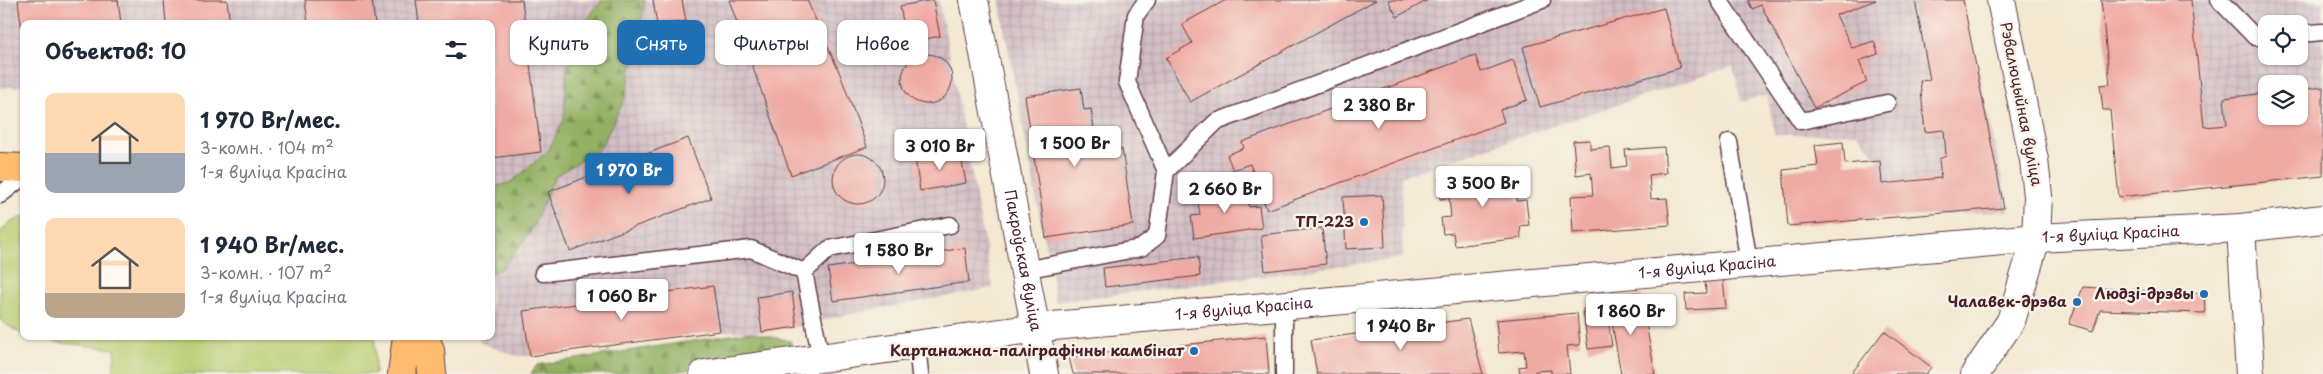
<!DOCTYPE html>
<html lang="ru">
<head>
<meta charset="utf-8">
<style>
	body { margin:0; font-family:"Playpen Sans",sans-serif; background:#f2f2f3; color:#1f2937; height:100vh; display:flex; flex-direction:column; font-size:19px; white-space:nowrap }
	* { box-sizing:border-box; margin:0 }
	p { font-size:16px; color:#747a83 }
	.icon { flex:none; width:28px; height:28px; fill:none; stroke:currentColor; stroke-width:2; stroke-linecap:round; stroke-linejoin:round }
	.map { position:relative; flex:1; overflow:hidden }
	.drawer { position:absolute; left:20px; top:20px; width:475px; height:320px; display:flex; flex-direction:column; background:#fff; border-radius:10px; box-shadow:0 1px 4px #0004 }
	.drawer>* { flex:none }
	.hud { position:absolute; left:510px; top:20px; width:475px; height:45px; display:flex; gap:10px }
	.controls { position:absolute; left:2258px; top:15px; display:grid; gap:10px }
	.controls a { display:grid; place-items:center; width:50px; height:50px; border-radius:10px; background:#fff; box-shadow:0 1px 4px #0004; font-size:25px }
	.price { position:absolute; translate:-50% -42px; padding:0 11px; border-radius:5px; background:#fff; color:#222; font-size:16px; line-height:32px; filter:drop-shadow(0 1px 2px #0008) }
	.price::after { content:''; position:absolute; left:50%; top:30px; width:15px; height:11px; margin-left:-8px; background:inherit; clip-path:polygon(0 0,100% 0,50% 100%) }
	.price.active { background:#1f6fb2; color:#fff }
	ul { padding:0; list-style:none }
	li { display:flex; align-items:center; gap:15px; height:125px; padding:0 25px }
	li span { display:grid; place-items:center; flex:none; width:140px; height:100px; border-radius:10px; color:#555 }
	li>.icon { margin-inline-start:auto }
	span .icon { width:60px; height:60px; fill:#fffc; stroke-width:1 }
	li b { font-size:21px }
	h2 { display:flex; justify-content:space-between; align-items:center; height:60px; padding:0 25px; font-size:21px }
	.tag { padding:0 18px; border-radius:10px; background:#fff; box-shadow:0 1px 4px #0004; font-size:18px; line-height:45px }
	.tag.active { background:#1f6fb2; color:#fff }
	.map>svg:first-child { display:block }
</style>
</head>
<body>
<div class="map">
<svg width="2323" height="374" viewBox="0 0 2323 374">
	<defs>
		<pattern id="industrial-grid" width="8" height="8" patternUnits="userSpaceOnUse" patternTransform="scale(1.25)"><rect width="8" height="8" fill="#d2bec4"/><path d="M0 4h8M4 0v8" fill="none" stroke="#b6a3a9"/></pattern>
		<pattern id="forest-firs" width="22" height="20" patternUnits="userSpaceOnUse" patternTransform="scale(1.25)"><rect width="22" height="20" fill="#92b164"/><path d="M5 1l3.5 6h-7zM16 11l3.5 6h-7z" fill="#798f53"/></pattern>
	</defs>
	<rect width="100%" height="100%" fill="#f7f3e8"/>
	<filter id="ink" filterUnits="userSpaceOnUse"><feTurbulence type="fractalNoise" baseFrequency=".02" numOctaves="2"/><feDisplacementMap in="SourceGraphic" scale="10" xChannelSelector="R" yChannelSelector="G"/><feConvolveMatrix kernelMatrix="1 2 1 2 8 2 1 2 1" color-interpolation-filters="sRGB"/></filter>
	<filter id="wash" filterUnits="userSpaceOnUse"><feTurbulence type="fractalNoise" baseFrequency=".0096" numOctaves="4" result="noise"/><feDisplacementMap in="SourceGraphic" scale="20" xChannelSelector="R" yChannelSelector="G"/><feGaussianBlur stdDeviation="1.12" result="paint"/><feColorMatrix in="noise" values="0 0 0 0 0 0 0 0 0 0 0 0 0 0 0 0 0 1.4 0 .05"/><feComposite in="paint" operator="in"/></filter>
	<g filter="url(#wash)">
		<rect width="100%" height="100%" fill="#f3e8d1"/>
		<path fill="url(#industrial-grid)" fill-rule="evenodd" d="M0 0H939L993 288 840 316 797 327 762 332 719 331 530 356 513 355 481 343 478 336H491V24H24V86L0 88Z
			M999 0H1963L2009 211 1884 218 1879 160 1857 133 1775 135 1767 95 1741 102 1733 66 1401 177 1403 258 1056 302Z
			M2101 0H2323V175L2119 197 2110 110H2103L2100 85 2110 83ZM2266 24H2299V56H2266ZM2266 84H2299V116H2266Z"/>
		<path fill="#b8ce72" stroke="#81764e" d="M24 216V335L3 323 0 318V232L9 223Z
			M27 336H375V374H113L115 349 60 343Z"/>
		<path fill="url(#forest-firs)" stroke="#6e6848" d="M602 0H645L626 96 600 149 555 176 530 233 502 268 491 273V189L513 181 548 151 564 119 567 71 572 39Z
			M750 332 791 341 787 361 730 364 660 374H531L537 365Z"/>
		<g id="blocks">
			<path fill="#efaaa4" d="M18 0H118L121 24H24V33H22Z
				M164 0H227L230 24H166Z
				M305 0H372L375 24H308Z
				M416 0H522L541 152 491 158V24H419Z
				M653 0H682L686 21 657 25Z
				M729 0H807L840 74 867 147 791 175Z
				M933 0 940 36 907 43 900 6Z
				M1226 0H1376L1190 102 1166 58 1192 43 1182 24Z
				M1388 0H1428L1397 17Z
				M1748 0H1876L1836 15 1852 48 1874 41 1878 54 1859 61 1867 82 1814 108 1761 5 1752 9Z
				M1915 0H1963L2004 208 1788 226 1783 170 1818 166 1815 145 1843 142 1845 164 1880 161 1882 184 1941 178 1939 159 1946 156 1944 130 1925 132 1920 81 1930 80Z
				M2101 0H2191L2204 127 2227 125 2224 98 2266 93V116H2299V90L2323 87V176L2119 197 2110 110H2103L2100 85 2110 84Z
				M1664 8 1680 68 1540 107 1523 47Z
				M902 79a25 25 0 1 1 50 0a25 25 0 1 1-50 0Z
				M1475 55 1481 72 1513 60 1527 100 1500 110 1504 122 1267 210 1250 164 1233 170 1227 155 1244 148 1242 142Z
				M1081 88 1084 110 1091 109 1094 129 1086 130 1089 154 1122 149 1133 225 1046 238 1025 96Z
				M688 138 711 198 570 251 548 192Z
				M1590 140V149L1610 147 1612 168 1627 166 1625 150 1664 147 1666 173 1649 175 1651 199 1667 198 1670 225 1573 233 1571 196 1593 195 1591 173 1576 175 1573 141Z
				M960 151 966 183 920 191 915 158Z
				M833 179a25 25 0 1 1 50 0a25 25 0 1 1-50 0Z
				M1513 169 1517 201 1526 200 1529 225 1520 226 1521 238 1455 246 1453 233 1443 234 1441 218 1451 217 1449 198 1440 199 1438 178Z
				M1247 189 1249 207 1259 206 1262 228 1194 238 1191 216 1200 215 1197 197Z
				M1382 195 1385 247 1346 249 1343 197Z
				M1322 228 1326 264 1265 271 1261 235Z
				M965 248 969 282 833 301 828 268Z
				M1198 257 1200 276 1105 287 1103 268Z
				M1723 279 1726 308 1686 310 1685 294 1706 293 1705 281Z
				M713 286 720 331 530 356 523 311Z
				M2083 287 2204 294 2205 313 2100 310 2093 331 2069 324Z
				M792 292 797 327 762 332 757 297Z
				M1641 295 1655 374H1621L1608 301Z
				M1606 306 1612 346 1588 349 1583 309Z
				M1577 313 1580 345 1567 346 1570 374H1551V370L1535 371V374H1520L1519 367 1526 366 1524 351 1499 353 1496 320Z
				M1468 319 1483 374H1317L1311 340Z
				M1884 331 1931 367 1926 374H1851Z
				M1266 336 1269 374H1073L1069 357Z"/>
		</g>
	</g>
	<g filter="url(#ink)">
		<use href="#blocks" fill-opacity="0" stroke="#633d44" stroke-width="1"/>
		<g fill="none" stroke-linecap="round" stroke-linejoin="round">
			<defs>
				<path id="service" d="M1147 0 1136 15 1127 82 1166 171
					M1719 0 1801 121 1887 103
					M2219 0 2255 37 2266 36
					M2299 34 2323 32
					M1729 142 1749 263
					M0 195 24 176
					M1024 270 1141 248 1157 236 1166 171 1216 122 1542 0
					M804 272 829 249 950 225
					M543 273 751 249 804 272 821 359
					M917 345 920 374
					M1284 374V305"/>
				<g id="minor">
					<path id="s1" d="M974 0 1044 374"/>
					<path d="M2241 228 2250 374"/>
					<path id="s2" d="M704 374 1053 326 2036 238 2241 228 2323 219"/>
					<path d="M1975 374 2011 321 2036 238 2038 196 2034 160 2001 0"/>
				</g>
				<path id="primary" d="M0 167 24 168
					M424 336 430 350 432 374
					M402 374 407 336"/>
			</defs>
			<use href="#service" stroke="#633d44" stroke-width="19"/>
			<use href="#minor" stroke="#633d44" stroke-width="30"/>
			<use href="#primary" stroke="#633d44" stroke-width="30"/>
			<use href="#service" stroke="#fff" stroke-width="16"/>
			<use href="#minor" stroke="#fff" stroke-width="28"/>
			<use href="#primary" stroke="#febc70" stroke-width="28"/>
		</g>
	</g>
	<g fill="#1f6fb2" stroke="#f7f3e8" stroke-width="2">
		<circle cx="1364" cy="222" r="5"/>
		<circle cx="2204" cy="294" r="5"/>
		<circle cx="2077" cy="302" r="5"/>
		<circle cx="1194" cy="351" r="5"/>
	</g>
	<g text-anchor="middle" stroke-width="5" stroke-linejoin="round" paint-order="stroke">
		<g font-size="15" fill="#4a1f2b" stroke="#f7f3e8">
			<text transform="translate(2021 104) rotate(79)" y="5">Рэвалюцыйная вуліца</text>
			<text dy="5" stroke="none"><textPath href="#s2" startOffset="1414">1-я вуліца Красіна</textPath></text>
			<text dy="5" stroke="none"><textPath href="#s1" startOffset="265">Пакроўская вуліца</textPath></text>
			<text dy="5" stroke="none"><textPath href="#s2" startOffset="1009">1-я вуліца Красіна</textPath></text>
			<text dy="5" stroke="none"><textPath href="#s2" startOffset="544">1-я вуліца Красіна</textPath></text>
		</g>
		<g font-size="15" font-weight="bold" fill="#4a1f2b" stroke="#f7f3e8" text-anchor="end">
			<text x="1354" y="227">ТП-223</text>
			<text x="2194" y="299">Людзі-дрэвы</text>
			<text x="2067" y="307">Чалавек-дрэва</text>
			<text x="1184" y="356">Картанажна-паліграфічны камбінат</text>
		</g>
	</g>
</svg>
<div class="controls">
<a><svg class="icon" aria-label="locate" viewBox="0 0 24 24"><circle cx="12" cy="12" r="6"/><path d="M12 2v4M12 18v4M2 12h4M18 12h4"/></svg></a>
<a><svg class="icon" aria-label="layers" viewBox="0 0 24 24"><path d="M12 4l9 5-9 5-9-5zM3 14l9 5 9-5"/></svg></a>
</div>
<b class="price" style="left:1379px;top:130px">2 380 Br</b>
<b class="price" style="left:1075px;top:168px">1 500 Br</b>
<b class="price" style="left:940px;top:171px">3 010 Br</b>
<b class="price active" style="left:629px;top:195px">1 970 Br</b>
<b class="price" style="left:1483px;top:208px">3 500 Br</b>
<b class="price" style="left:1225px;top:214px">2 660 Br</b>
<b class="price" style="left:899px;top:275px">1 580 Br</b>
<b class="price" style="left:622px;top:321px">1 060 Br</b>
<b class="price" style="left:1631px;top:336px">1 860 Br</b>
<b class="price" style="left:1401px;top:351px">1 940 Br</b>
<div class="hud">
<a class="tag">Купить</a>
<a class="tag active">Снять</a>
<a class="tag">Фильтры</a>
<a class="tag">Новое</a>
</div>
<section class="drawer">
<h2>Объектов: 10<svg class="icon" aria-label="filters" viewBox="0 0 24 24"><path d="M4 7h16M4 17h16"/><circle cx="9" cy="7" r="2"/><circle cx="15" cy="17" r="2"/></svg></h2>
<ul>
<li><span style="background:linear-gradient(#ffd9b3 60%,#9aa5b1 0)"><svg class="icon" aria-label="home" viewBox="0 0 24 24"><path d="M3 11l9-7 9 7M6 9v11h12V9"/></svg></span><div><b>1 970 Br/мес.</b><p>3-комн. · 104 m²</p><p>1-я вуліца Красіна</p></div></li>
<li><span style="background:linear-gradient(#ffd9b3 75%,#b9a48a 0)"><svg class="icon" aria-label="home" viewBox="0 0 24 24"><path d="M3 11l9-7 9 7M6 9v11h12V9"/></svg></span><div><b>1 940 Br/мес.</b><p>3-комн. · 107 m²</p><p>1-я вуліца Красіна</p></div></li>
</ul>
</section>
</div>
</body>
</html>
